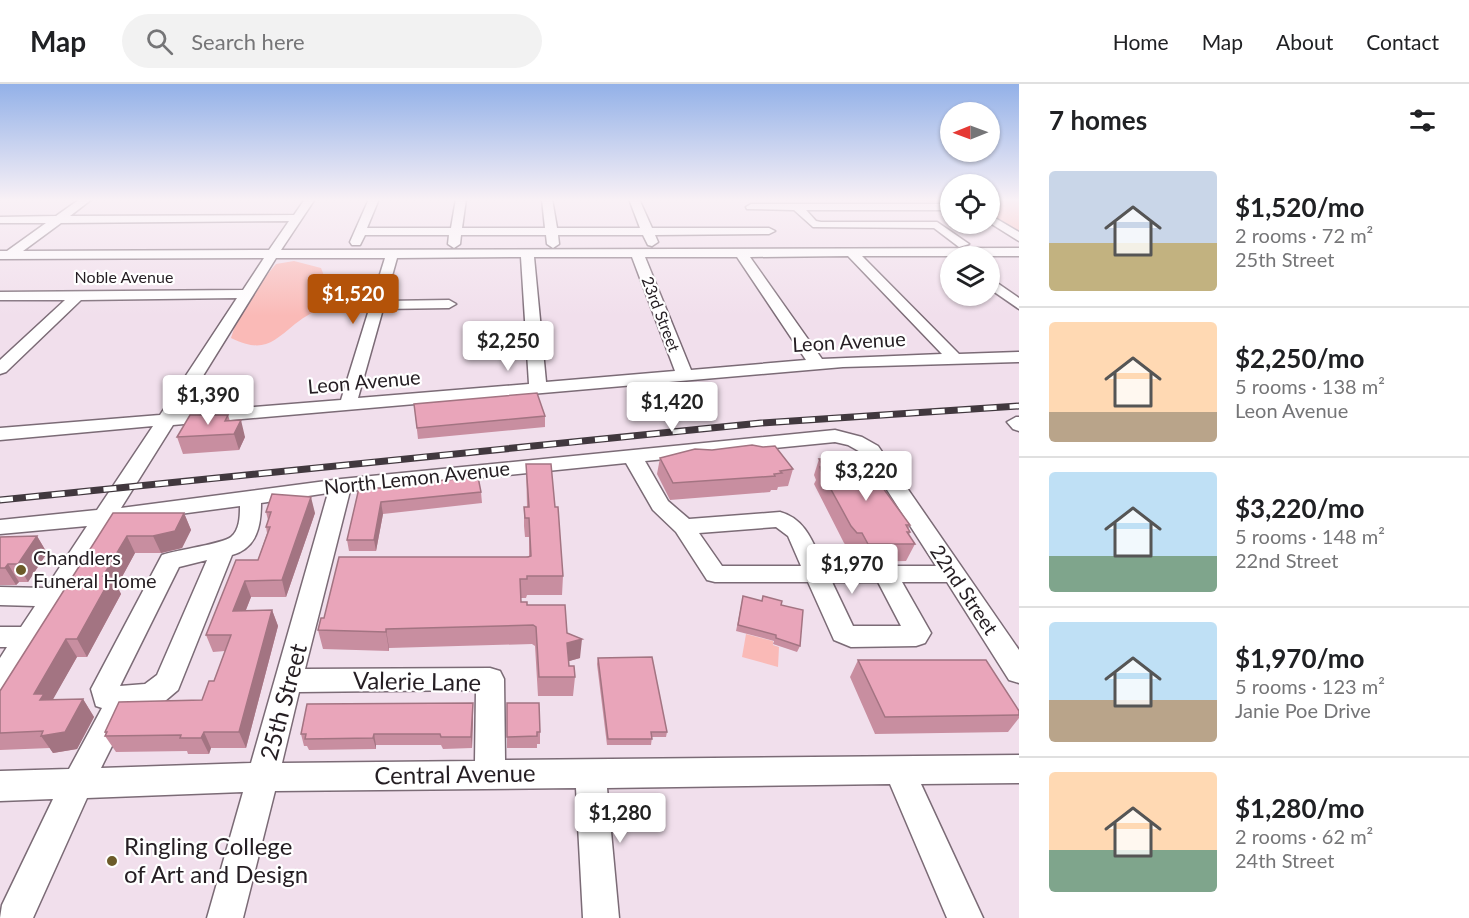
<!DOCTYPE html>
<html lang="en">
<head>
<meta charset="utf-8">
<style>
	body { margin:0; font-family:Lato,sans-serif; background:#f2f2f2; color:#202124; height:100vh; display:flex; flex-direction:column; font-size:22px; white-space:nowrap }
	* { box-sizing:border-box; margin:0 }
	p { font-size:20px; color:#757577 }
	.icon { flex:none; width:33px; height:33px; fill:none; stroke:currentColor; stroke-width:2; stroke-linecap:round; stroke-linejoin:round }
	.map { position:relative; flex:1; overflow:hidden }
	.drawer { display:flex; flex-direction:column; background:#fff; width:450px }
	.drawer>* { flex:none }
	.needle { width:39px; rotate:269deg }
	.tools { position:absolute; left:940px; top:18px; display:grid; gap:12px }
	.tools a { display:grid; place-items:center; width:60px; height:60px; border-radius:50%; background:#fff; box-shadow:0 2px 4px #0004; font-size:30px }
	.price { position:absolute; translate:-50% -51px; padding:0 14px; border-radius:6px; background:#fff; color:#222; font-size:20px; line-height:39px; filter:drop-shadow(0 2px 3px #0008) }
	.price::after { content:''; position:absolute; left:50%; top:36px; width:18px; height:14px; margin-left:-9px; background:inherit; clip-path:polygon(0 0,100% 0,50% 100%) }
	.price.selected { background:#b45309; color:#fff }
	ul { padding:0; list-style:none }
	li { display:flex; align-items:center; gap:18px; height:150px; padding:0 30px }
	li+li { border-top:2px solid #e0e0e0 }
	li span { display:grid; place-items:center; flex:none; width:168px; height:120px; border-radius:6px; color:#555 }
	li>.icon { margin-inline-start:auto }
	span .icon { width:72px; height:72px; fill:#fffc; stroke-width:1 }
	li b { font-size:26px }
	h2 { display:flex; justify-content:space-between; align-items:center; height:72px; padding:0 30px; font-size:26px }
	header { display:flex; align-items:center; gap:36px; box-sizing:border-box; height:84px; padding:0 30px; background:#fff; border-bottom:2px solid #e0e0e0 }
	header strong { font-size:28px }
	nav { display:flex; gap:33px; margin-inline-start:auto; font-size:21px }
	.search { width:420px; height:54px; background:#f2f2f2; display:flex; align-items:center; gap:15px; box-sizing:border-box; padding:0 21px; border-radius:33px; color:#757577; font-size:22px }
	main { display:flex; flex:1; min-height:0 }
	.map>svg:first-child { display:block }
</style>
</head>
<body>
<header>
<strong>Map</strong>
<div class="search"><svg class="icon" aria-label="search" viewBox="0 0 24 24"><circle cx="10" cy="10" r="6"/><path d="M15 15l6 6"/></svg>Search here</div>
<nav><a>Home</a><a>Map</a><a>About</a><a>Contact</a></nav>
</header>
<main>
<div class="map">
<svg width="1019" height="834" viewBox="0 0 1019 834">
	<rect width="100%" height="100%" fill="#f1dfec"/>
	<path fill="#fabab7" d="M990 115H1019V150L990 131Z
		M294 177 321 184 328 202V219C317 226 305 232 295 240 271 260 262 269 231 254 239 225 258 202 276 180Z
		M746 550 773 557V561L779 563 778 583 742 573Z"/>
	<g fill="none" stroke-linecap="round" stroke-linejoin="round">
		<defs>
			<path id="minor" d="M80 115H92L70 132 294 131 305 115H315L281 166 1019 164V172H862L959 270 1019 268V278L843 283 173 341 121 424 341 395 835 346 862 353 878 362 1019 566V599L1009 596 947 498H902L931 549 925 559 916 562 851 563 834 556 808 498H715L707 496 676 448 653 426 626 379 350 407 305 585 490 584 500 587 504 595 505 676 1019 671V699L921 700 983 834H947L890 700 607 704 619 834H583L576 704 275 707 243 834H207L243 708 87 714 33 834H0L2 821 53 715 0 717V687L69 685 102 624 96 622 91 605 162 471C176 466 223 460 231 453 240 446 240 431 240 422L112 439 10 605 0 608V574L7 563H0V543H21L35 522 0 521V503L46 504 87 442 0 450V436L97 426 153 342 0 356V344L160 331 237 214 81 216 6 288 0 290V276L65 216H0V208L243 206 264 174 0 175V167H7L46 139H0V133L56 132ZM289 137 269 166 23 167 61 139ZM848 172 942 270 822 275 750 173ZM521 173 529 300 358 314 383 225 449 224 456 220 449 216 385 217 397 174ZM534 173H632L675 287 546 298ZM645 173H737L806 276 691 286ZM276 174H385L341 316 180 329ZM835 358 848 361 864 370 936 482H824C813 459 806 435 780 428L689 435 668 417 645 377ZM328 409 251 679 101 684 130 626 165 617 178 606 232 471C257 464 261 442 261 419ZM776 443 788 452 801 482H722L699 449ZM207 476 157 591 145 600 120 602 179 483ZM832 498H878L901 542H853ZM476 606 475 677 282 679 299 608Z
				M369 115H379L367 144H451L456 115H466L462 144H545L542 115H552L557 144H640L629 115H639L652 144H769L775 147 769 150 655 151 658 158 652 162 648 161 643 151H558L559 160 553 164 547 160 546 151H461L460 160 454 164 448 160 449 151H365L360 161H352L350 158Z
				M751 120H951V126H806L816 137 821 138H937L969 160 959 163 934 144 813 143 794 126 747 125 746 123Z
				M990 131 1019 148V157L990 139Z
				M990 194 1019 214V225L990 205Z
				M1016 333H1019V347L1013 345 1007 338Z"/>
		</defs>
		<use href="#minor" stroke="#7b6b76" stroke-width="3"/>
		<use href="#minor" fill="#fff" fill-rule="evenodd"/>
		<defs>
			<path id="rail" d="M0 416 761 339 1019 322"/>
		</defs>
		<use href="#rail" stroke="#41383e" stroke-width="7"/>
		<use href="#rail" stroke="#fff" stroke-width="4.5" stroke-dasharray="13" stroke-linecap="butt"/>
	</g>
	<path fill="#c88ea0" d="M894 115H938L937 118Z
		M414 320 545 332V343L418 355Z
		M228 331 230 337 245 353 239 366 183 370 177 353Z
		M712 366 793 385 788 402 778 403 777 406H771L770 408 670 416 657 390 660 374Z
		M819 375 910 441 908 445 910 448 909 451 915 460 906 477 860 478 854 466H850L844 459 814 400 816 396 814 391Z
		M526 380 555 423 563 492 562 511H527L526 514H521V518L527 521 567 549 580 574 569 577V582L575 593 573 612H538L535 562 532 560 389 564V567L323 565 318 546 324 534 529 472V453H525L524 442V423H527Z
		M359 404 481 408 482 419 383 430 376 467H349L347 456Z
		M266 428 315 429 286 513H251L246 526H272L278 542 246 664H211L209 670H188L187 667 116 668 105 652 106 651 105 648 202 616 214 597 225 567 213 568 206 551 258 476 267 449 266 443 268 436Z
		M113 429H184L191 446 182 464 161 469H135L117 502 121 510 87 573H77L52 616 83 615 94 633 77 665 53 669 50 664 0 666V607Z
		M37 452 47 469 28 498H19L16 501H0V453Z
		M743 512 762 517 763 512 781 521 800 562 797 568 773 560 774 557 736 547Z
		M598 574 667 648 666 653H652L651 661H607L597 580Z
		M858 576 1019 631V634L1008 648 875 650 850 593Z
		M507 619 540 648V660H537V664H507Z
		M473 630 472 664 443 665 441 661H376V665L309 666 307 662H304L301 650Z"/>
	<path fill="#a37482" d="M241 336 245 353 239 366 234 350Z
		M311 413 315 429 286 513 282 496Z
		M381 418 383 430 376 467 374 456Z
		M184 429 191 446 182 464 161 469 153 452Z
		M37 452 47 469 28 498 18 480Z
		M127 452 135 469 117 502 121 510 87 573 77 555 103 492Z
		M8 480 19 498 16 501 5 484Z
		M245 497 251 513 239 543 233 527Z
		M272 526 278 542 246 664 239 648Z
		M386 545 389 564V567L386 548Z
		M66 555 77 573 51 619 53 633 34 610Z
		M582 555 580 574 566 578 567 559Z
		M83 615 94 633 77 665 53 669 41 652Z
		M473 619V630L472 664 471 653Z
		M204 648 211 664 209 670 201 654Z
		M374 650 376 661V665L373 654Z"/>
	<path fill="#e9a5ba" stroke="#a37482" stroke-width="1.5" d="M537 309 545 332 417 344 414 320Z
		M190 331H228L225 337 241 336 234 350 177 353Z
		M752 361 763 363 775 362 793 385 780 387 782 389 774 390 775 392 673 399 660 374 695 365 712 366Z
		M861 374 910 441H906L910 448H907L915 460H868L862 449H857L851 442 822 389 820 383H824L819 375Z
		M526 380H551L555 423H558L563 492H527V495H520L521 518H527V521H565L567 549 582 555 567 559 569 582H574L575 593H539L536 543 533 541 386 545V548L318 546 321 534H324L339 473H528L531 472 529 434H525L524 423H529Z
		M478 393 481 408 381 418 374 456H347L359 404H392V401Z
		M272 410 311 413 282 496 245 497 233 527 272 526 239 648H204L201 654H180L181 651 105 652 107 648H105L119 618 202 616 209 597H214L231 551H206L236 476H258L270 443H266L271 428H266Z
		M113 429H184L175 447 153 452H127L103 492H112L77 555H66L34 610H44L40 616 83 615 65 648 41 652 43 647 0 649V607Z
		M37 452 18 480H8L5 484H0V453Z
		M743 512 762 517 763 512 782 517 781 521 803 526 800 562 776 554V551L738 541Z
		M652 573 667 648H651L652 655H608L598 574Z
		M858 576H986L1019 627V631L885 633Z
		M473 619 471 653H441L440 650H374L373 654 305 655 306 650H301L307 620Z
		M507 619H539L540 648H537V652L507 653Z"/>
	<linearGradient id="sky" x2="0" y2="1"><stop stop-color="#93b1e8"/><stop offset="0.5" stop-color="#f9f1f6"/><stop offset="1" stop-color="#f9f1f6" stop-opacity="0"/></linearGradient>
	<rect width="1019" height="232" fill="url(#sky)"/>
	<g fill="#6c5b29" stroke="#fff" stroke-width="2">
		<circle cx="21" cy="486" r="6"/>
		<circle cx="112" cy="777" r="6"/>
	</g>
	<g text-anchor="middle" stroke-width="4.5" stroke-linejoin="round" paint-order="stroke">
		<g font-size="16" fill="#251e23" stroke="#fff">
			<text x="124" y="199">Noble Avenue</text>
			<text transform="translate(661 230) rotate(69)" y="6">23rd Street</text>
		</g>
		<g font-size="20" fill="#251e23" stroke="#fff">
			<text transform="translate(849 258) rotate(-3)" y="7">Leon Avenue</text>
			<text transform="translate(364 298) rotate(-5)" y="7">Leon Avenue</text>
			<text transform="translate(417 394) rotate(-6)" y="7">North Lemon Avenue</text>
			<text transform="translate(964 506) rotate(56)" y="7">22nd Street</text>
		</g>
		<g font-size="20" fill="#251e23" stroke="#fff" text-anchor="start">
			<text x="33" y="481">Chandlers<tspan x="33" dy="23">Funeral Home</tspan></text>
		</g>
		<g font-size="24" fill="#251e23" stroke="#fff">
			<text transform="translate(417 598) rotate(1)" y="8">Valerie Lane</text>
			<text transform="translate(284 618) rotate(-75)" y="8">25th Street</text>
			<text transform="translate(455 691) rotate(-1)" y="8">Central Avenue</text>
		</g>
		<g font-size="24" fill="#251e23" stroke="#fff" text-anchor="start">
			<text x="124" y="771">Ringling College<tspan x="124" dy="28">of Art and Design</tspan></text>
		</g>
	</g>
</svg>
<div class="tools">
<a><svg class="needle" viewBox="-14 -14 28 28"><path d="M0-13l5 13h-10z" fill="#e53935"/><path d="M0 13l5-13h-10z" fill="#757577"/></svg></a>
<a><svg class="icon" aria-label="locate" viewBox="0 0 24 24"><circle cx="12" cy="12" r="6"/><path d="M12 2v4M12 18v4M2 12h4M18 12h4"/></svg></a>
<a><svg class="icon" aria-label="layers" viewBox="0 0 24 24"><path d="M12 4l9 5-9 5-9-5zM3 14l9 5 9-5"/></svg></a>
</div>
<b class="price selected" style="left:353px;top:241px">$1,520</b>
<b class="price" style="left:508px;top:288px">$2,250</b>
<b class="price" style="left:208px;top:342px">$1,390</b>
<b class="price" style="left:672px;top:349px">$1,420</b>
<b class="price" style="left:866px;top:418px">$3,220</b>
<b class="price" style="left:852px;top:511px">$1,970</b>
<b class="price" style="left:620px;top:760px">$1,280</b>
</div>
<section class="drawer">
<h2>7 homes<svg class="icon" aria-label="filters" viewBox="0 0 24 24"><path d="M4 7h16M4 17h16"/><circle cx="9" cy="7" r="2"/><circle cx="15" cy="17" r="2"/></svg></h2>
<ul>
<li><span style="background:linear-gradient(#c9d6e8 60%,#c2b280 0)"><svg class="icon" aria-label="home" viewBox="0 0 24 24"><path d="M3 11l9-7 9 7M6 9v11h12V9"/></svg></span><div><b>$1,520/mo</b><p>2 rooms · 72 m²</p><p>25th Street</p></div></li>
<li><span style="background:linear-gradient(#ffd9b3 75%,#b9a48a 0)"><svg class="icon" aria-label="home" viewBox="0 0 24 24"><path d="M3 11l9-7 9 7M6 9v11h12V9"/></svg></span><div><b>$2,250/mo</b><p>5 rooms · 138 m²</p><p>Leon Avenue</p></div></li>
<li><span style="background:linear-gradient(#bfe0f5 70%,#7fa58c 0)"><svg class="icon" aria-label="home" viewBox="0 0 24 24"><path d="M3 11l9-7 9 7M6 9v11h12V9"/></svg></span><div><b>$3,220/mo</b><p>5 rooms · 148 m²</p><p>22nd Street</p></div></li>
<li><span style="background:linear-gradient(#bfe0f5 65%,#b9a48a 0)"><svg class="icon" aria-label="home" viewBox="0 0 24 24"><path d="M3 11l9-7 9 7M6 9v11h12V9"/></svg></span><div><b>$1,970/mo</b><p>5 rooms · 123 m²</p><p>Janie Poe Drive</p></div></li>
<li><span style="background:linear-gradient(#ffd9b3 65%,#7fa58c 0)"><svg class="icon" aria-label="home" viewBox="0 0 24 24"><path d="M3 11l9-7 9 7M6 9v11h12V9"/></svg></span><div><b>$1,280/mo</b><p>2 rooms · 62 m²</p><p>24th Street</p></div></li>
</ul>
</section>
</main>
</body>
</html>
